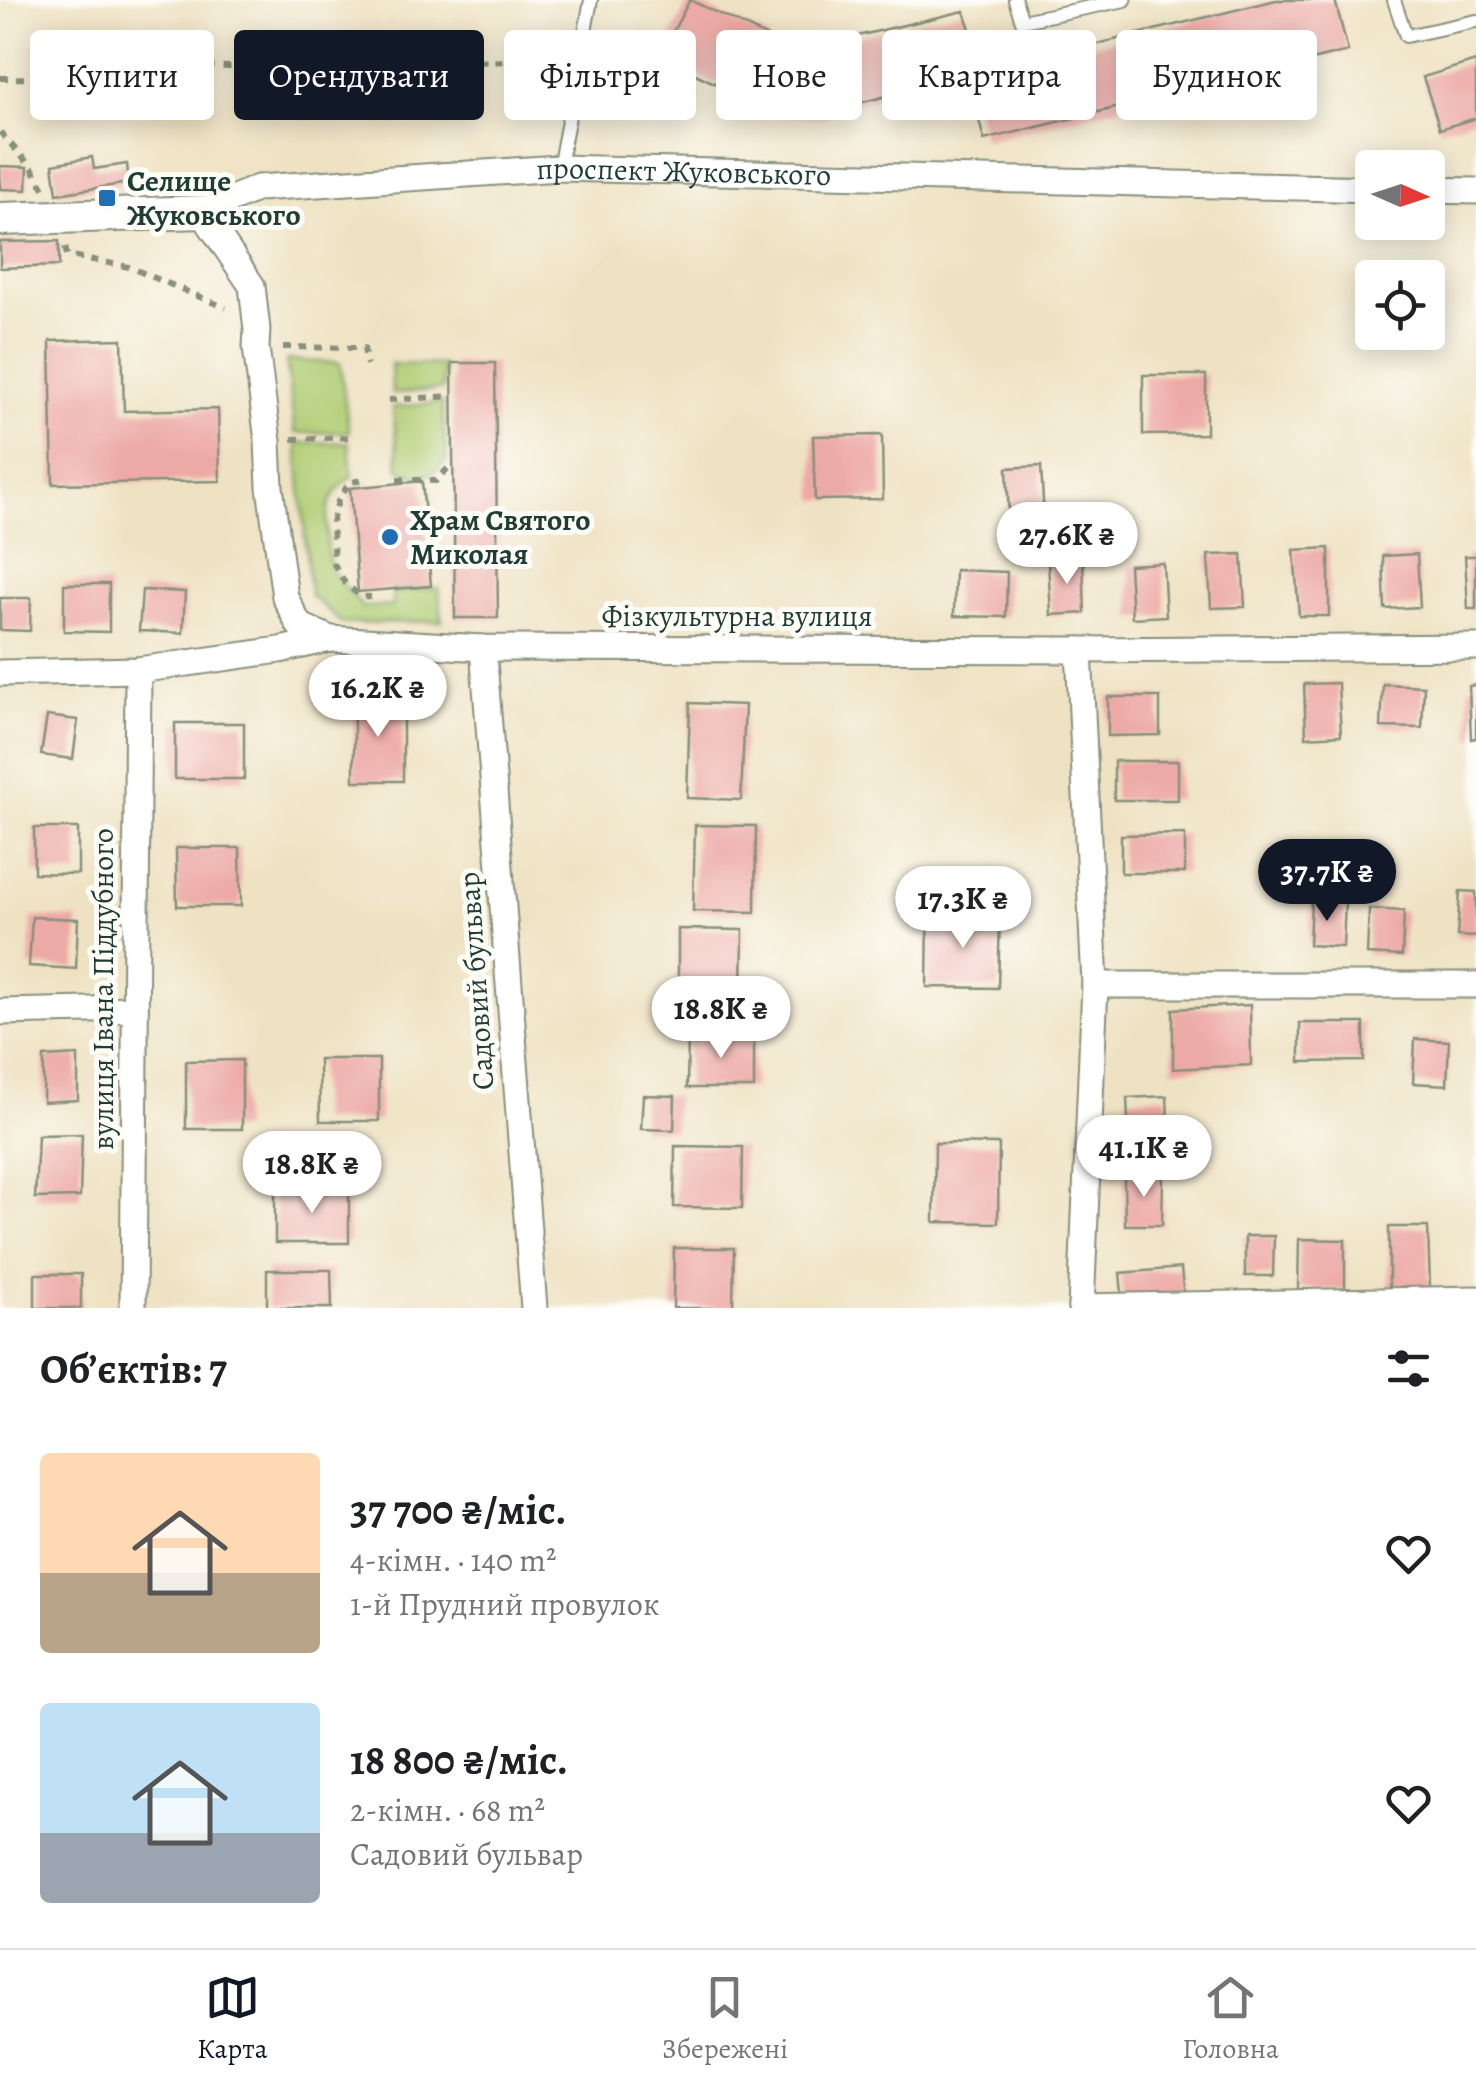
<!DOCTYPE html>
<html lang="uk">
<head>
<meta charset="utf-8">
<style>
	body { margin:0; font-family:Alegreya,serif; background:#f2f2f2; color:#202124; height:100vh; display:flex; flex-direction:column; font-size:38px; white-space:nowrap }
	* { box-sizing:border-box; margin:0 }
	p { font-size:32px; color:#757577 }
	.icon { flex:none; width:55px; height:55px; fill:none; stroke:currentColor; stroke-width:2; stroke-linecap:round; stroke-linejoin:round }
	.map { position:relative; height:1308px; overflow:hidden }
	.details { display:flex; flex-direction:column; background:#fff; flex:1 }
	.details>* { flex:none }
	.top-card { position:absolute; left:30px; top:30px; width:1418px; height:90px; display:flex; gap:20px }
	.needle { width:65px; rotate:93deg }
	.buttons { position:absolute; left:1355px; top:150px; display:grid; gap:20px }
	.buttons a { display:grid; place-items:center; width:90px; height:90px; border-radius:10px; background:#fff; box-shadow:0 5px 25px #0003; font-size:50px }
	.price { position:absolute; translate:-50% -85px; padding:0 22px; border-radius:35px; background:#fff; color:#222; font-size:32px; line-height:65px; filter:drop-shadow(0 2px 5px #0008) }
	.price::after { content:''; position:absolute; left:50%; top:60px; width:30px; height:22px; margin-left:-15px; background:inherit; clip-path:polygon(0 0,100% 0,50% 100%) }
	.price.selected { background:#111827; color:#fff }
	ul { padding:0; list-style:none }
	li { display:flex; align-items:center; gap:30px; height:250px; padding:0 40px }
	li span { display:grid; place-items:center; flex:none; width:280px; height:200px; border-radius:10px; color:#555 }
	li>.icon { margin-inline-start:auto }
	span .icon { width:120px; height:120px; fill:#fffc; stroke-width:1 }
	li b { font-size:42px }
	h2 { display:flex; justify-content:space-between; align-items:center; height:120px; padding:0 40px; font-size:42px }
	.pill { padding:0 35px; border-radius:10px; background:#fff; box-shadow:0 5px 25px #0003; font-size:35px; line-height:90px }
	.pill.selected { background:#111827; color:#fff }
	.dock { display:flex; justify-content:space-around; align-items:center; height:140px; border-top:2px solid #e0e0e0; background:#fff; font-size:28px; color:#757577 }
	.dock a { display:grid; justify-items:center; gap:5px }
	.dock .selected { color:#111827 }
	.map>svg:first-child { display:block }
</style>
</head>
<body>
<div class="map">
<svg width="1476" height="1308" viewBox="0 0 1476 1308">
	<rect width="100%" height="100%" fill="#fdfcf7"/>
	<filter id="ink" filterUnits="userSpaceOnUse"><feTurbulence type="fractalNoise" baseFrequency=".01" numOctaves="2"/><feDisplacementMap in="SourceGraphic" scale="20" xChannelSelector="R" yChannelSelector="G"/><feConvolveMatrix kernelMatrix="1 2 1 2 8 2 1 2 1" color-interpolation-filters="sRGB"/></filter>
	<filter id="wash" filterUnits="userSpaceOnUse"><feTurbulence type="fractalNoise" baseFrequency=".0048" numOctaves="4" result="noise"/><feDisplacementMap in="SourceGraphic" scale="40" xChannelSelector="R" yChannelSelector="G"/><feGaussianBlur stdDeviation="2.25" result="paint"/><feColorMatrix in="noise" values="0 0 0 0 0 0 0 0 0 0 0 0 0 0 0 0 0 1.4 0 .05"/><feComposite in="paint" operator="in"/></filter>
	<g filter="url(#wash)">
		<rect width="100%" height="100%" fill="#efe2c3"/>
		<path fill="#b0cd74" stroke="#688554" stroke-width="2.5" d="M286 360 340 363 349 432 295 433Z
			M391 364 443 365V389L392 394Z
			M442 402 447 460C431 477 420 482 399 469L393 407Z
			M349 442 352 476C327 496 326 508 327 539 328 550 327 561 332 570 340 585 353 593 362 607L393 606 392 591 439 588 442 621 343 624 310 595 297 443Z"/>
		<g id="blocks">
			<path fill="#eda9a5" d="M690 0 770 38 764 51 826 56 823 44 964 11 984 72 1276 0H1335L1348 51 984 140 968 75 840 108 829 85 826 117 759 113 757 81 742 96 659 57Z
				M1476 61V118L1440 129 1423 77Z
				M92 157 94 169 127 164 129 183 57 194 53 164Z
				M0 166 28 167 27 190 0 189Z
				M59 241V266L0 268V242Z
				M122 339 124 411 218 409 220 481 53 484 50 341Z
				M452 363H495L498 618H455Z
				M1143 375H1206V434L1143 435Z
				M882 435 883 499 815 500 813 436Z
				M1041 466 1044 519 1009 521 1007 468Z
				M422 481 431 586 358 592 350 488Z
				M1329 548V616H1299L1294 550Z
				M1242 554 1245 607 1211 608 1208 555Z
				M1417 554 1420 607 1385 609 1383 556Z
				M1465 556H1476V609H1468Z
				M1083 560 1085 613 1051 615 1048 562Z
				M1163 563 1166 616 1132 618 1129 565Z
				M955 570 1007 572 1006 617 954 616Z
				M64 584H109V632L64 631Z
				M142 590 185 592 183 633 139 631Z
				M0 598H31L30 631 0 630Z
				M1338 683 1341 735 1306 737 1304 684Z
				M1383 684 1424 686 1422 728 1381 727Z
				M1476 685V738L1471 739 1469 686Z
				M1108 697H1160V735L1108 736Z
				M354 699H403V781H354Z
				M690 703 745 705 741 800 687 798Z
				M47 716 78 720 73 759 41 755Z
				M175 723H244V779H175Z
				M1114 761H1178V800H1114Z
				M695 825 756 826 755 912 693 911Z
				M34 828H78V874L34 873Z
				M1185 834V873H1121V835Z
				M176 848H240L241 906H177Z
				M1460 891 1476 892V937L1457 936Z
				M1311 900 1345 902 1343 947 1309 945Z
				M1369 909 1404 911 1402 956 1367 954Z
				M928 914 1000 915 998 988 927 987Z
				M32 917 78 919 76 969 29 966Z
				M678 929 743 930 742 994 678 993Z
				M1250 1005 1251 1065 1173 1069V1009Z
				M1300 1023H1364V1061L1300 1062Z
				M688 1033 754 1034V1088H687Z
				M1415 1039 1449 1041 1447 1085 1413 1083Z
				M78 1055V1100L43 1102 44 1057Z
				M319 1059H379V1121H320Z
				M242 1060V1129H186V1061Z
				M643 1095 675 1096 674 1130 641 1129Z
				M1167 1096 1169 1140 1129 1142 1127 1098Z
				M82 1134 80 1197 35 1198 38 1135Z
				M935 1143 999 1144 998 1223 934 1222Z
				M675 1146 743 1147 742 1208 674 1207Z
				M1163 1175 1162 1225H1125L1124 1177Z
				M275 1188H349V1243H275Z
				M1389 1227H1428L1430 1288 1389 1289Z
				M1245 1236H1274L1273 1276H1245Z
				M1299 1239 1345 1240V1290L1298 1289Z
				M674 1248H734L733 1308H673Z
				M1181 1268 1184 1298 1123 1304 1120 1273Z
				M267 1270H331L332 1308H267Z
				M35 1274H81V1308H35Z"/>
		</g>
	</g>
	<g filter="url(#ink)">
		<use href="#blocks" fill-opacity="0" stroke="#87907c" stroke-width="2.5"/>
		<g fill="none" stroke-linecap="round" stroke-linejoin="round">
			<defs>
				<path id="service" d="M1015 0 1022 21 1125 0
					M1394 0 1406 36 1476 21
					M559 168 591 0"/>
				<g id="minor">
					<path d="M1428 190 1476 191"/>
					<path id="s1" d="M330 639 299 625 285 597 270 487 268 441 256 347 257 330 252 286 202 212 258 188 559 168 1372 189"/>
					<path d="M483 648 534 1308"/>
					<path d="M1079 650 1095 985 1081 1308"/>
					<path d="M0 673 138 670 280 650 330 639 483 648 1079 650 1476 647"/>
					<path d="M1095 985H1476"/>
					<path d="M0 1012 135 1009"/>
					<path d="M1081 1307 1476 1299"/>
					<path d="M133 1308 138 670"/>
				</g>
				<path id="tertiary" d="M0 219 202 212"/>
			</defs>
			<use href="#service" stroke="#87907c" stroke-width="16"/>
			<use href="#minor" stroke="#87907c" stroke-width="29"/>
			<use href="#tertiary" stroke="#87907c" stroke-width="36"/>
			<path stroke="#87907c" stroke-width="6" stroke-dasharray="8 8" stroke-linecap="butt" d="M0 78 83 79 151 65 230 67 562 60
				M0 132 33 169 45 190
				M65 247 67 255 129 267 226 308
				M283 347 364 348 367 365
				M389 400 453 396
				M292 439 355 437
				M397 479 436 481 453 463
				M361 480 349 483 338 501 332 522 334 564 345 583 361 597H371"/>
			<use href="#service" stroke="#fff" stroke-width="12"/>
			<use href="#minor" stroke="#fff" stroke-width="25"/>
			<use href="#tertiary" stroke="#fff" stroke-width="32"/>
		</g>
	</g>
	<g fill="#1f6fb2" stroke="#fdfcf7" stroke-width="4">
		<rect x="97" y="188" width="20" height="20" rx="5"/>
		<circle cx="390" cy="537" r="10"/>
	</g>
	<g text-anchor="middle" stroke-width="10" stroke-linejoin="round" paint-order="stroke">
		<g font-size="30" fill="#1f3d34" stroke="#fdfcf7">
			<text dy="10" stroke="none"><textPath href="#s1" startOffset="955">проспект Жуковського</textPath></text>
			<text x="737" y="626">Фізкультурна вулиця</text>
			<text transform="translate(476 981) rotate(-94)" y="10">Садовий бульвар</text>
			<text transform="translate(103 989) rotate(-90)" y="10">вулиця Івана Піддубного</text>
		</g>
		<g font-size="30" font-weight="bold" fill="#1f3d34" stroke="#fdfcf7" text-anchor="start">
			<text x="127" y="191">Селище<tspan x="127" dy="34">Жуковського</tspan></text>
			<text x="410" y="530">Храм Святого<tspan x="410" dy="34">Миколая</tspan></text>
		</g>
	</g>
</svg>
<div class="buttons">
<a><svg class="needle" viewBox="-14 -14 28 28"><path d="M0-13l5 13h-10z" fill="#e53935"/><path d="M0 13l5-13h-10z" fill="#757577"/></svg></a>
<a><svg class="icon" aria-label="locate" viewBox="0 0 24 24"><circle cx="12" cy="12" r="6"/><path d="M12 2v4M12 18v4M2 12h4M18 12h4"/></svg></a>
</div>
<b class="price" style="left:1067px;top:587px">27.6K ₴</b>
<b class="price" style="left:378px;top:740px">16.2K ₴</b>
<b class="price selected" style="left:1327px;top:924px">37.7K ₴</b>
<b class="price" style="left:963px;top:951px">17.3K ₴</b>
<b class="price" style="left:721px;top:1061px">18.8K ₴</b>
<b class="price" style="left:1144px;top:1200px">41.1K ₴</b>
<b class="price" style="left:312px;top:1216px">18.8K ₴</b>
<div class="top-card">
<a class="pill">Купити</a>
<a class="pill selected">Орендувати</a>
<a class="pill">Фільтри</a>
<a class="pill">Нове</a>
<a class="pill">Квартира</a>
<a class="pill">Будинок</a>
</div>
</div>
<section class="details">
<h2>Об’єктів: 7<svg class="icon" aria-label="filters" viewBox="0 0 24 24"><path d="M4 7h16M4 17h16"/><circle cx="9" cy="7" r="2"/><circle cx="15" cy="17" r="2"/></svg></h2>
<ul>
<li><span style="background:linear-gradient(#ffd9b3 60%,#b9a48a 0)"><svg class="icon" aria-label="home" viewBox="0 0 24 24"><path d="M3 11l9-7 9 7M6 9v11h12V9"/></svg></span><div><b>37 700 ₴/міс.</b><p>4-кімн. · 140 m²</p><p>1-й Прудний провулок</p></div><svg class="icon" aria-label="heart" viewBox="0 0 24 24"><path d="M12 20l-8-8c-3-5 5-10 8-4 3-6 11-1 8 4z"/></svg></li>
<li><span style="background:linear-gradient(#bfe0f5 65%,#9aa5b1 0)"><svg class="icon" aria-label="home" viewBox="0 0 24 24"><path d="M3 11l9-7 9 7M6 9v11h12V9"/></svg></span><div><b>18 800 ₴/міс.</b><p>2-кімн. · 68 m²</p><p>Садовий бульвар</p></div><svg class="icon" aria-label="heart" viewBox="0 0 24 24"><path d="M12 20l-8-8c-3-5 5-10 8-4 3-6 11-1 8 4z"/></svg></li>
</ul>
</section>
<nav class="dock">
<a class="selected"><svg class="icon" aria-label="map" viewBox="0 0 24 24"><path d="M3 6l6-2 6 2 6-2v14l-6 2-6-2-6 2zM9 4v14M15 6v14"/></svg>Карта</a>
<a><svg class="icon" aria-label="saved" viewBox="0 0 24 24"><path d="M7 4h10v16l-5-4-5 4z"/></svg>Збережені</a>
<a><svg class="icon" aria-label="home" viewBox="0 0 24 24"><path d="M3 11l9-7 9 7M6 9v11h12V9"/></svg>Головна</a>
</nav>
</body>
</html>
